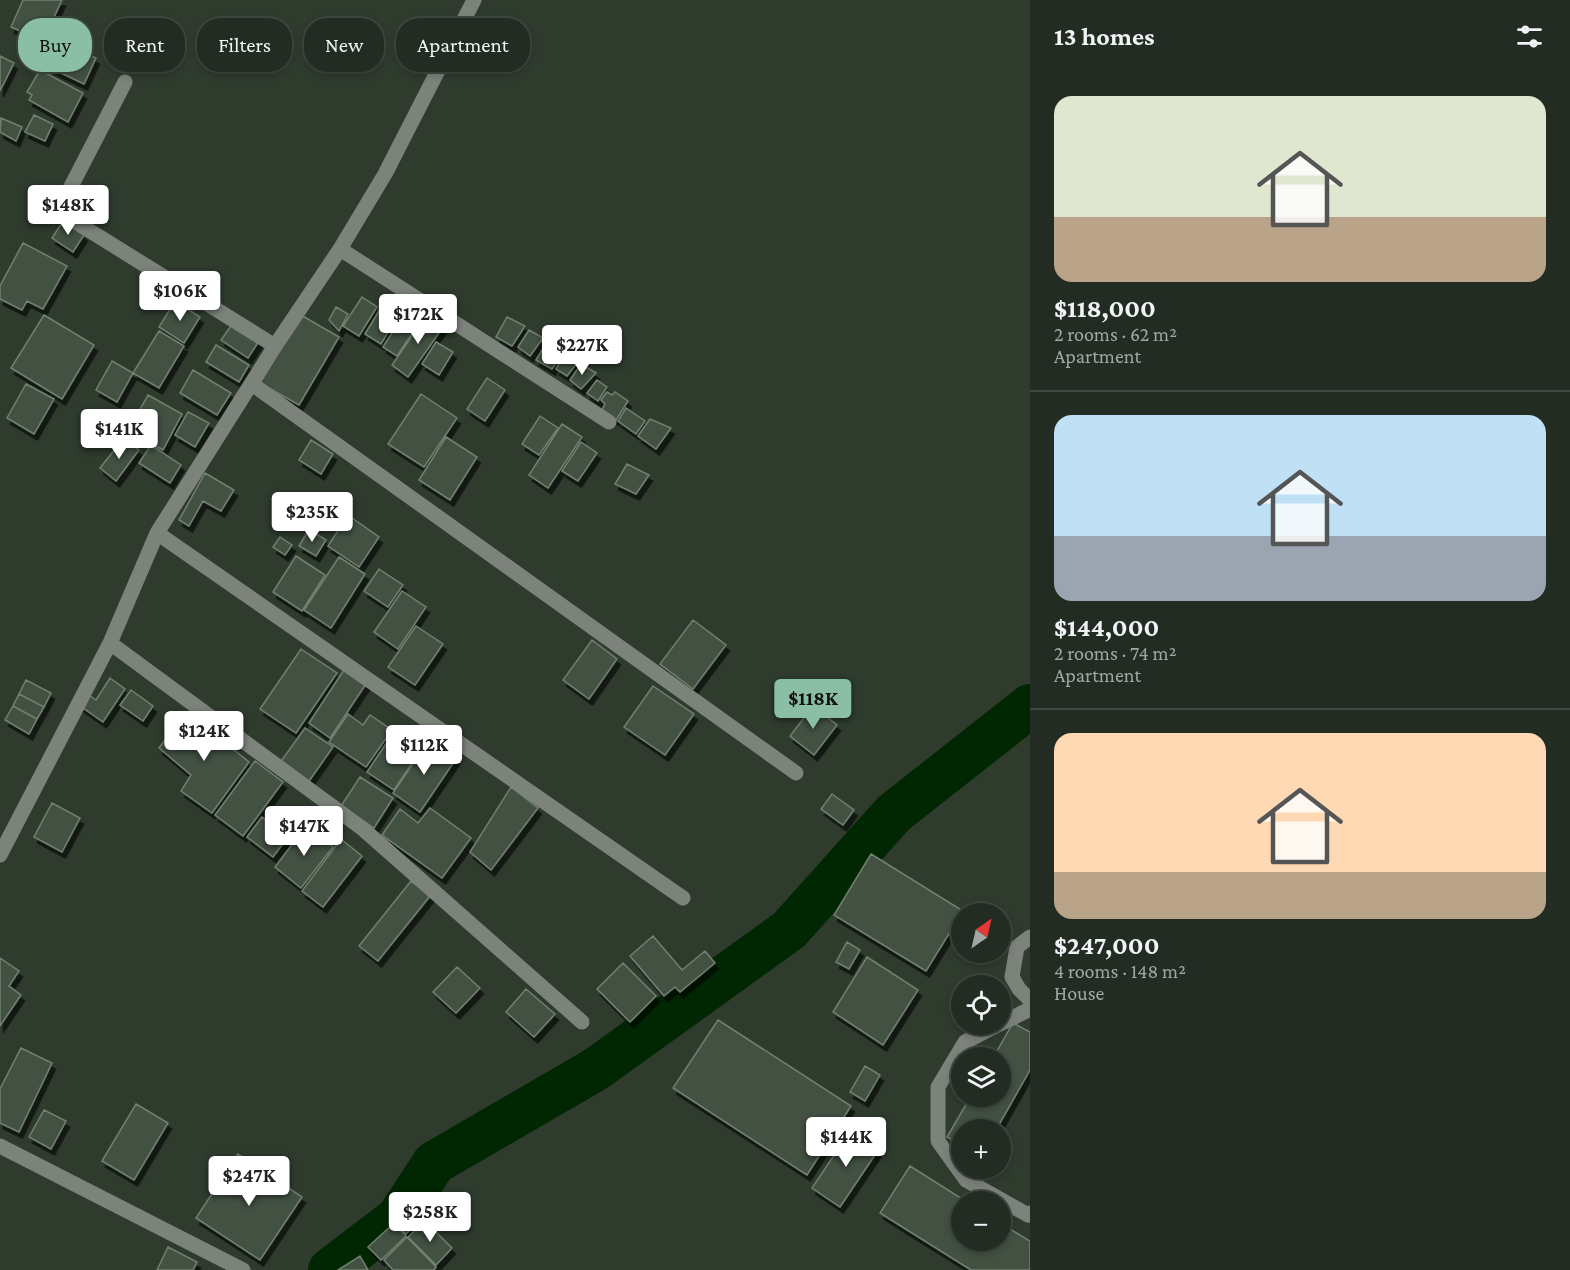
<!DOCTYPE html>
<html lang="en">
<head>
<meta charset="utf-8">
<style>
	body { margin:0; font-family:"Crimson Pro",serif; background:#2a342a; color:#f1f3f6; height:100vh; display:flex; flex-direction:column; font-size:22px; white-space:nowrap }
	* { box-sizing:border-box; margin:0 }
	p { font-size:20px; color:#a2a7a5 }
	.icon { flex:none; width:33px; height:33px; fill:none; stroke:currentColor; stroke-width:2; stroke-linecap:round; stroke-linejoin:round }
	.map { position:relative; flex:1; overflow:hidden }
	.side { display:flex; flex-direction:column; background:#222c22; width:540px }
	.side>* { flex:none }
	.guide { position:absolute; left:18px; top:18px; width:570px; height:54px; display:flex; gap:12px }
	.needle { width:39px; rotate:34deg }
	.buttons { position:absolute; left:951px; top:903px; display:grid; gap:12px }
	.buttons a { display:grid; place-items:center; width:60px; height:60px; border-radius:50%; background:#222c22; box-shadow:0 3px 9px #0003,0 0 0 2px #3f4840; font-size:30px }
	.price { position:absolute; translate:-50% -51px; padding:0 14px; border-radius:6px; background:#fff; color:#222; font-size:20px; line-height:39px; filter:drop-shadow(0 2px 3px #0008) }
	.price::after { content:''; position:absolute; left:50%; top:36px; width:18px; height:14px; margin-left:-9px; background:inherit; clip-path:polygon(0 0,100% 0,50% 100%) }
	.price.on { background:#8abfa5; color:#111 }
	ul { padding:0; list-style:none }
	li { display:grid; align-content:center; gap:12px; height:318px; padding:0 24px }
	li+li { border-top:2px solid #3f4840 }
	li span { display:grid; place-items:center; height:186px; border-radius:18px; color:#555 }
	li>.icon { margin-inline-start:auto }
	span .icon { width:108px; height:108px; fill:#fffc; stroke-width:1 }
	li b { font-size:26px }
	h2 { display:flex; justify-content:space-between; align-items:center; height:72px; padding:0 24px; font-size:26px }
	.tag { padding:0 21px; border-radius:24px; background:#222c22; box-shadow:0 3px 9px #0003,0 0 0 2px #3f4840; font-size:21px; line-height:54px }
	.tag.on { background:#8abfa5; color:#111 }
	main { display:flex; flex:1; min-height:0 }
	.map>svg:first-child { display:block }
</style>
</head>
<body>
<main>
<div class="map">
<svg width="1030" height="1270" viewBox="0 0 1030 1270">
	<defs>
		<filter id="shadow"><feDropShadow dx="3.5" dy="6" stdDeviation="0" flood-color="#0009"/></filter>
	</defs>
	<rect width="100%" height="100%" fill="#2e3b2d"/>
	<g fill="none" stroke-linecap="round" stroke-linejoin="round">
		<path stroke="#012702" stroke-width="44" d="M330 1270 398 1218 434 1163 596 1069 789 930 894 813 1030 706"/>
	</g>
	<path fill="#435142" stroke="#718070" stroke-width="1.5" filter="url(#shadow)" d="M23 0H62L43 41 11 27Z
		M54 39 96 58 84 84 42 64Z
		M0 56 14 63 0 91Z
		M40 70 83 93 68 122 29 100 32 95 27 92Z
		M34 115 53 124 45 141 25 132Z
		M1 118 22 127 16 141 0 132Z
		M63 221 84 235 73 252 52 238Z
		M23 243 67 266 43 309 27 301 22 310 0 299V286Z
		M362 297 377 307 359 336 343 326Z
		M175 301 200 317 184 343 159 327Z
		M382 306 398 316 381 344 365 334Z
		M336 307 348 314 339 331 329 320Z
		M427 314 444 326 408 377 392 365Z
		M44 315 94 345 62 399 11 368Z
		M301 315 339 337 299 405 260 383Z
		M507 317 525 326 512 346 496 337Z
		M401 319 415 329 397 356 383 347Z
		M233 323 259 341 248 358 221 340Z
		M529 330 543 338 530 356 518 347Z
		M159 331 184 346 159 388 133 373Z
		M436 342 453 352 439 375 422 364Z
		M547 342 563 353 552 369 536 360Z
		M216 345 249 365 239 382 206 362Z
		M565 354 577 363 567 376 556 369Z
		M112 361 133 373 117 402 96 390Z
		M581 364 596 373 581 389 570 380Z
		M193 370 231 393 217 415 180 393Z
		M487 378 505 390 485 421 467 409Z
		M597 380 607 387 598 401 587 393Z
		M26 384 54 399 34 434 7 418Z
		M607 392 612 395 615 392 628 401 616 420 602 410 605 404 601 400Z
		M421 394 457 418 424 467 388 444Z
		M148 395 182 414 163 450 128 431Z
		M626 408 645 421 636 434 618 421Z
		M188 412 209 423 195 447 175 435Z
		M540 416 558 428 539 455 522 444Z
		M650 419 671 428 656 449 638 436Z
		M562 424 582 437 548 488 529 475Z
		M446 437 477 457 450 500 419 480Z
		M123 439 139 450 116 481 100 468Z
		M311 440 333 454 321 474 299 460Z
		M581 442 597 453 578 481 562 471Z
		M151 445 181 465 170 483 139 463Z
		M627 464 649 475 636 494 615 484Z
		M205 473 234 490 221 511 203 501 189 526 179 520Z
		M348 515 379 537 359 567 328 546Z
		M309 529 326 540 316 556 299 546Z
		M280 537 292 545 285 555 273 547Z
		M296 556 325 575 302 611 273 592Z
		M339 557 365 574 331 628 304 610Z
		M379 569 403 585 388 607 364 591Z
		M402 591 426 607 398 649 374 632Z
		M693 620 726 645 693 689 660 664Z
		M416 626 443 644 415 685 388 667Z
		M592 640 617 659 589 699 563 680Z
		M301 649 337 673 296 733 260 709Z
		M344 670 366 684 330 738 309 723Z
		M110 678 125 689 103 722 79 705 86 693 96 700Z
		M26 680 51 693 44 707 19 694Z
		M653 686 694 714 665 755 624 727Z
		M131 690 153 706 143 721 120 705Z
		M19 694 44 707 37 719 13 706Z
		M13 706 37 719 29 734 5 720Z
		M813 706 837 725 814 755 790 736Z
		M186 712 249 762 212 813 181 791 191 775 159 748Z
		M348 714 363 725 370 715 392 730 366 767 329 742Z
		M398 726 425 744 394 790 367 772Z
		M305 728 333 747 307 784 279 764Z
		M429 740 456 759 420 812 393 793Z
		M255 761 283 782 243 836 215 815Z
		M360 777 393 798 374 828 341 806Z
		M511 787 538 808 491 870 470 852Z
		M832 794 854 810 843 825 821 809Z
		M52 803 80 818 62 852 34 837Z
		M430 808 471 838 442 878 382 835 400 809 418 823Z
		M262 817 288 837 273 857 247 837Z
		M306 826 333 847 301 888 275 867Z
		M341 839 362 856 323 907 302 891Z
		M871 854 963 911 926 971 834 915Z
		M411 881 430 896 378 961 359 946Z
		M653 936 682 970 705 951 715 963 680 992 675 987 664 996 630 956Z
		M847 942 860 950 849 969 836 962Z
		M867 957 918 990 883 1045 833 1012Z
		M0 958 19 971 9 986 21 995 0 1026Z
		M623 963 656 996 630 1022 597 989Z
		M457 967 480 988 456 1013 433 992Z
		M526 989 555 1014 534 1037 506 1012Z
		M718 1020 851 1106 807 1175 673 1088Z
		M1013 1023 1030 1032V1070L996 1130H962V1145L947 1137 971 1096H1000V1058H993Z
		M21 1048 52 1063 19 1132 0 1123V1089Z
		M865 1066 880 1075 865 1101 850 1092Z
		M136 1104 168 1123 134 1180 102 1161Z
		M44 1110 66 1121 51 1149 29 1137Z
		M851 1130 879 1149 840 1207 812 1188Z
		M238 1154 302 1197 260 1260 196 1218Z
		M910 1166 967 1202H962V1240H1000V1223L1030 1241V1270H971L880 1213Z
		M414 1204 426 1215 406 1234 395 1223Z
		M425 1221 452 1248 436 1265 408 1237Z
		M394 1223 406 1236 381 1260 368 1247Z
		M407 1237 436 1267 434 1270H393L384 1260Z
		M168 1247 197 1262 193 1270H157Z
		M360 1256 368 1270H338Z"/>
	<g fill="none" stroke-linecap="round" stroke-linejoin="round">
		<path stroke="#7c837b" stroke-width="15" d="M125 82 62 204 61 211 66 216 275 346
			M340 249 609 422
			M252 384 796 773
			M157 533 683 898
			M110 643 363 829 582 1022
			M0 855 110 643 157 533 275 346 340 249 385 174 474 0
			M1030 937 1017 947 1012 977 1019 989 1030 1000
			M999 1024 965 1042 938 1087V1141L966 1180 1028 1215 1030 1213
			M1000 1024 1030 1009
			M0 1146 243 1270"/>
	</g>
</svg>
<div class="buttons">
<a><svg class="needle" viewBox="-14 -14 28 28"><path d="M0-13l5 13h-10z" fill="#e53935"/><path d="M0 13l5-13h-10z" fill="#a2a7a5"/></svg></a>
<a><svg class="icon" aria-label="locate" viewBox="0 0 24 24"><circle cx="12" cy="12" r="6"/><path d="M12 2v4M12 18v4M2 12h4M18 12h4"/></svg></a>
<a><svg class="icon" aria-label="layers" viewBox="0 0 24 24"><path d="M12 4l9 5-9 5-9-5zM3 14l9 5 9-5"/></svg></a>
<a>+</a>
<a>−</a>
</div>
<b class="price" style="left:68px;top:236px">$148K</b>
<b class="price" style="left:180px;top:322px">$106K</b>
<b class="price" style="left:418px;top:345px">$172K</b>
<b class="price" style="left:582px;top:376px">$227K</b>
<b class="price" style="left:119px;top:460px">$141K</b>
<b class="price" style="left:312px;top:543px">$235K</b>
<b class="price on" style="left:813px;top:730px">$118K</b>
<b class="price" style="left:204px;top:762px">$124K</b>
<b class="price" style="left:424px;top:776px">$112K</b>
<b class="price" style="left:304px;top:857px">$147K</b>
<b class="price" style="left:846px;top:1168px">$144K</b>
<b class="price" style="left:249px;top:1207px">$247K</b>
<b class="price" style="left:430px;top:1243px">$258K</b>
<div class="guide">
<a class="tag on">Buy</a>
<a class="tag">Rent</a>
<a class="tag">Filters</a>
<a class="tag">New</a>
<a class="tag">Apartment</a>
</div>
</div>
<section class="side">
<h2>13 homes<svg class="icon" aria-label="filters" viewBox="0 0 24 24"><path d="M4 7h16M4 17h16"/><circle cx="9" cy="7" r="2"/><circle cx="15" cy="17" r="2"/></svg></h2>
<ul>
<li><span style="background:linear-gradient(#dfe7d0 65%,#b9a48a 0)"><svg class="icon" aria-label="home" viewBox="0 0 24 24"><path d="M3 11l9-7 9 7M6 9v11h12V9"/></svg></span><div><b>$118,000</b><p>2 rooms · 62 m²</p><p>Apartment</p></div></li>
<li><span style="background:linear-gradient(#bfe0f5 65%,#9aa5b1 0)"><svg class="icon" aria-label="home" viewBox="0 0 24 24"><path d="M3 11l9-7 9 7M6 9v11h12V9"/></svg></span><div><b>$144,000</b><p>2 rooms · 74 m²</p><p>Apartment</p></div></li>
<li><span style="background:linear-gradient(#ffd9b3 75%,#b9a48a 0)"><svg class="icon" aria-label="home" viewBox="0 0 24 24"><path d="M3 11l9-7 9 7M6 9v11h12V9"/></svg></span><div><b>$247,000</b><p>4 rooms · 148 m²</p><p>House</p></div></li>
</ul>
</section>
</main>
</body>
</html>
